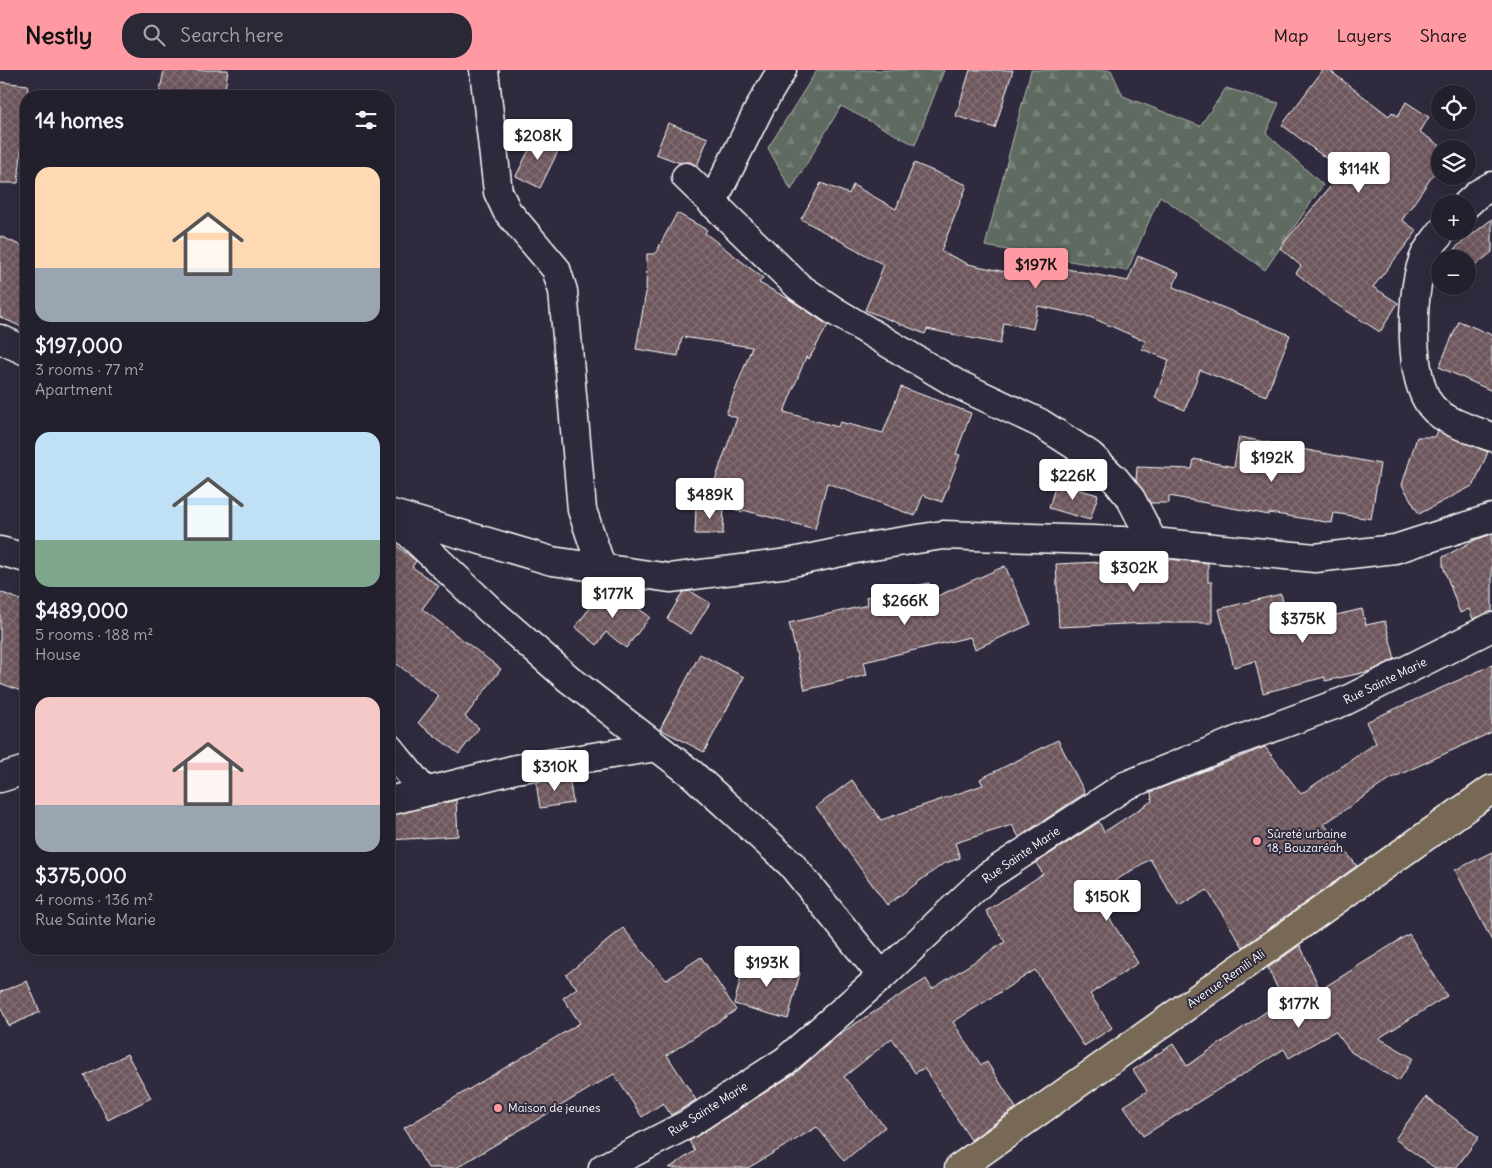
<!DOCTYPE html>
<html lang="en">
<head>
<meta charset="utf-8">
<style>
	body { margin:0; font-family:Delius,sans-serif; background:#2b2836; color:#f1f3f6; height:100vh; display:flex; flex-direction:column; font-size:19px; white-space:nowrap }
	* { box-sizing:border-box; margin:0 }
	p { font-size:16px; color:#a3a3aa }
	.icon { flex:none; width:28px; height:28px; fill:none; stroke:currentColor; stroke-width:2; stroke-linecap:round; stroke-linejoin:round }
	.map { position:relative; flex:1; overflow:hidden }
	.sheet { position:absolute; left:20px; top:20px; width:375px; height:865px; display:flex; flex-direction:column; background:#23202e; border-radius:20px; box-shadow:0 5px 20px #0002,0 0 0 1px #403e4a }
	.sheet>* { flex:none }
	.tools { position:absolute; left:1431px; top:15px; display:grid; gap:10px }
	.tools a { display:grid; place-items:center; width:45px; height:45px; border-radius:50%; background:#23202e; box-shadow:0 5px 20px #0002,0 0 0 1px #403e4a; font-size:25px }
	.price { position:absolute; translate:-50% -42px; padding:0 11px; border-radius:5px; background:#fff; color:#222; font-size:16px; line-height:32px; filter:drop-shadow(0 1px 2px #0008) }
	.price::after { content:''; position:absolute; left:50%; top:30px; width:15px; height:11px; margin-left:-8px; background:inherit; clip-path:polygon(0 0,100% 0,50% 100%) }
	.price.selected { background:#ff9aa2; color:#111 }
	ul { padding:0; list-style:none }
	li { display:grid; align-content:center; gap:10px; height:265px; padding:0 15px }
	li span { display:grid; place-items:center; height:155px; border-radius:15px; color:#555 }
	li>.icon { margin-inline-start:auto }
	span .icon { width:90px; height:90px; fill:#fffc; stroke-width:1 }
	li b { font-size:21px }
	h2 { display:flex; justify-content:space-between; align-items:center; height:60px; padding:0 15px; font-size:21px }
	header { display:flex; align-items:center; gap:30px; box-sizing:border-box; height:70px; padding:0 25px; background:#ff9aa2; color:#111 }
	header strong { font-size:24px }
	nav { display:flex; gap:28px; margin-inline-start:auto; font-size:18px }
	.search { width:350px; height:45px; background:#2b2836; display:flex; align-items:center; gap:12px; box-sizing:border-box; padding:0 18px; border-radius:20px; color:#a3a3aa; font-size:19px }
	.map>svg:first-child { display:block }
</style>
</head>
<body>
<header>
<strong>Nestly</strong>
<div class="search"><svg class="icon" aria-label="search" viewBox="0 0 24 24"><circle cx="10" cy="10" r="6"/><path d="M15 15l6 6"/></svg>Search here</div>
<nav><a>Map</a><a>Layers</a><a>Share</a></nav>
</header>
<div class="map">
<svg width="1492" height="1098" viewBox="0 0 1492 1098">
	<defs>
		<pattern id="forest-firs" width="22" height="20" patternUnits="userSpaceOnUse" patternTransform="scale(1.25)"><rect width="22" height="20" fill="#5f6b61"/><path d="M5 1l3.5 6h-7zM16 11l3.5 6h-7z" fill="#778179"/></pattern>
		<pattern id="building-cross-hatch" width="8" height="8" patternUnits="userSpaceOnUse" patternTransform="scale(1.25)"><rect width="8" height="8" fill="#6d575b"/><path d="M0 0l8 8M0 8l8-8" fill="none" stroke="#837074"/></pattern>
	</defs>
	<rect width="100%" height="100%" fill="#2f2a3d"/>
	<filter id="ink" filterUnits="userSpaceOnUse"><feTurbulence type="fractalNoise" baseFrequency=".02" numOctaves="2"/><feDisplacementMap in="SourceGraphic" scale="10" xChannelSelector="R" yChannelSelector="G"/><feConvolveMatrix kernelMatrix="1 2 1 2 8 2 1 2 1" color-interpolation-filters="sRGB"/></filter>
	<g filter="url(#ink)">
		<path fill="url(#forest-firs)" stroke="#afb5b0" d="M817 0H944L915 75 841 36 791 120 768 78Z
			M1031 0H1111L1123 26 1200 56 1226 18 1279 33 1266 63 1323 115 1265 200 1160 126 1127 201 985 176Z"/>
		<path fill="url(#building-cross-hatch)" stroke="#fff" d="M164 0H228L224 26H159Z
			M970 0H1013L995 58 956 46Z
			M1323 0H1329L1389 46 1392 42 1398 46 1406 32 1429 47 1420 62 1445 79H1440V95L1402 150 1417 161 1373 217 1398 233 1380 262 1331 231 1296 203 1301 196 1280 178 1343 101 1282 55Z
			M0 12 28 15 18 113H0Z
			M668 53 708 68 697 96 689 92 680 93 656 84Z
			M537 64 560 77 540 118 516 106Z
			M914 93 967 115 941 181 968 194 1044 210 1047 195 1128 211 1138 186 1179 203 1173 217 1290 265 1266 326 1200 300 1185 340 1155 328 1169 290 1142 279 1145 271 1090 247 1038 236 1033 259 1004 253 1000 274 927 259 925 264 865 240 884 195 801 149 821 113 849 124 853 115 896 139Z
			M677 143 707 160 705 163 763 208 759 213 789 229 828 255 809 289 806 287 784 342 838 357 840 352 883 363 901 317 971 343 956 384 960 385 942 432 923 425 915 446 827 413 815 459 743 440 742 442 708 430 737 348 726 344 752 277 682 267 678 286 636 279 646 222 647 184H655Z
			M1492 149V182L1471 199 1468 194V189H1463L1455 178Z
			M0 166 26 178V259L0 247Z
			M1459 251 1492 265V321L1439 297Z
			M1438 361 1488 382 1474 415 1419 444 1402 415 1417 367H1435Z
			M1239 367 1380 394 1371 449 1334 443 1332 453 1269 443V445L1169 426V433H1150L1136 411 1137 397 1192 399 1194 389 1234 397Z
			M1056 413 1098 425 1090 450 1049 438Z
			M696 436H724L723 464H695Z
			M1492 464V542L1473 549 1469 539 1460 543 1443 496V487L1477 469Z
			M389 469 416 491 412 497 439 516 422 539 501 599 465 647 479 658 459 684 418 653 439 626 389 588Z
			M1167 489 1208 493V512H1212V553H1149L1059 557 1056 494Z
			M1005 496 1031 554 975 579 970 567 864 592 867 605 805 620 789 553 868 535 866 527 929 513 933 528Z
			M608 515 650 547 626 578 606 562 597 575 575 557Z
			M690 521 710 533 691 564 667 549 683 522Z
			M0 522 26 532V623L0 613Z
			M1281 524 1289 556 1362 539 1366 555 1385 551 1395 589 1371 601 1325 611V607L1263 623 1255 591 1234 597 1219 539Z
			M700 584 744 607 704 682 660 659Z
			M1492 595V662L1390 709 1324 754 1357 796 1243 877 1207 820 1179 837 1150 789 1094 824 1138 893 1090 924 1112 958 1084 976 1035 900 953 952 981 995 987 992 1016 1038 971 1070 924 998 915 1003 892 968 844 1007 885 1057 844 1091 817 1057 748 1098H669L695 1081 689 1071 794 1004 841 963 926 909 932 919 1005 872 986 841 1043 804 1036 793 1099 752 1104 762 1152 731 1151 722 1265 677 1301 724 1376 673 1366 652Z
			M1058 670 1085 723 1019 767 1012 755 955 773 960 788 943 794 887 835 816 737 852 710 881 750 983 715 980 709Z
			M569 706 573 733 540 738 536 712Z
			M456 730 458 766 389 770V746Z
			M1492 782V871L1455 800Z
			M623 858 666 910 701 887 736 940 667 985 696 1030 671 1045 663 1033 642 1047 614 1004 456 1098H428L404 1058 580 953 563 928 577 918 566 905Z
			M1409 864 1447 926 1379 968 1413 988 1399 1011 1351 982 1335 961 1289 988 1284 979 1143 1066 1124 1036 1147 1021 1133 1000 1173 974 1187 996 1283 930 1268 898 1300 875 1320 920Z
			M746 888 800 903 788 949 734 934Z
			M27 911 40 942 9 956 0 936V922Z
			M127 984 151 1028 108 1050 85 1006Z
			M1426 1027 1479 1067 1456 1098H1435L1395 1069Z"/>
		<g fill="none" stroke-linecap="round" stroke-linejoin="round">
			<defs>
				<path id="minor" d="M484 0 498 122 507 141 556 199 563 221 582 440 602 499
					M686 107 799 217 836 242 957 314 1040 353 1090 385 1115 409 1131 429 1153 472
					M712 133 761 35 782 0
					M1467 134 1478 124 1492 116
					M1442 161C1437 168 1430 176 1426 183 1410 216 1409 298 1427 330 1438 351 1471 359 1492 367
					M0 269 26 281
					M389 443 552 491 670 508 788 493 860 478 943 465 1153 472 1315 488 1395 479 1492 448
					M390 445 491 541 569 609 692 704 791 794 882 906
					M0 481 26 488
					M389 678 425 722
					M0 708 26 700
					M389 731 516 699 657 677
					M603 1098 688 1054 785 991 882 906 988 806 1125 716 1236 671 1345 631 1492 557"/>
				<path id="major" d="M959 1098 1492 719"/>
			</defs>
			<use href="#minor" stroke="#fff" stroke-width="31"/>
			<use href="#major" stroke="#fff" stroke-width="31"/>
			<use href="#minor" stroke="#2f2a3d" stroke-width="28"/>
			<use href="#major" stroke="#776954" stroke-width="28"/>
		</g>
	</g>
	<g fill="#ff9aa2" stroke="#2f2a3d" stroke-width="2">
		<circle cx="1257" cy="771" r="5"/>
		<circle cx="498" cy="1038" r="5"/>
	</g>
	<g text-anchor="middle" stroke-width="4" stroke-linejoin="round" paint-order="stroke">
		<g font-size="12" fill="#fff" stroke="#2f2a3d">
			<text transform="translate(1385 611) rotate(-26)" y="4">Rue Sainte Marie</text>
			<text transform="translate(1021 785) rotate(-34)" y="4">Rue Sainte Marie</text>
			<text transform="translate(1226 909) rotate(-35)" y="4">Avenue Remili Ali</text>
			<text transform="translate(708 1039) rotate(-32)" y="4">Rue Sainte Marie</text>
		</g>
		<g font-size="12" fill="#fff" stroke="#2f2a3d" text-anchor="start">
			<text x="1267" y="768">Sûreté urbaine<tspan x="1267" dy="14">18, Bouzaréah</tspan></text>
			<text x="508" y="1042">Maison de jeunes</text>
		</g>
	</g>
</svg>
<div class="tools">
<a><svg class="icon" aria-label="locate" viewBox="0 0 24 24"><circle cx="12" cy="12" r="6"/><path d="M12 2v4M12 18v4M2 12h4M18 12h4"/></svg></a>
<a><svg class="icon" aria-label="layers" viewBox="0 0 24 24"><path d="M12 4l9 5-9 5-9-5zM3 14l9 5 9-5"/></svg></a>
<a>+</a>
<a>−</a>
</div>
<b class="price" style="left:538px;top:91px">$208K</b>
<b class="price" style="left:1359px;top:124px">$114K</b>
<b class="price selected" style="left:1036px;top:220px">$197K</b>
<b class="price" style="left:1272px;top:413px">$192K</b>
<b class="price" style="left:1073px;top:431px">$226K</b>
<b class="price" style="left:710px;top:450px">$489K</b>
<b class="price" style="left:1134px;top:523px">$302K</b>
<b class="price" style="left:613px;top:549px">$177K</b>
<b class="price" style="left:905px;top:556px">$266K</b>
<b class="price" style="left:1303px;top:574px">$375K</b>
<b class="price" style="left:555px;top:722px">$310K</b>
<b class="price" style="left:1107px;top:852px">$150K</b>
<b class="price" style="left:767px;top:918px">$193K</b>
<b class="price" style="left:1299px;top:959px">$177K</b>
<section class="sheet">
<h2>14 homes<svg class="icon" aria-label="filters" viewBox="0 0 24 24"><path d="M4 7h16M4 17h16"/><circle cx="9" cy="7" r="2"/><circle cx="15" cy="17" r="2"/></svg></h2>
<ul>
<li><span style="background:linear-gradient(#ffd9b3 65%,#9aa5b1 0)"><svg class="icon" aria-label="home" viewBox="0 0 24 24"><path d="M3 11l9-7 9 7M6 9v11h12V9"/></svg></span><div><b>$197,000</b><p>3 rooms · 77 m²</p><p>Apartment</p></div></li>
<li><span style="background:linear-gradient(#bfe0f5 70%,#7fa58c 0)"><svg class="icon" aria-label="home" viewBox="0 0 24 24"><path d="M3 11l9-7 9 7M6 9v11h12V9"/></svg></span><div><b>$489,000</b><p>5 rooms · 188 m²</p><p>House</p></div></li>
<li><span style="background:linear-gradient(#f6c9c9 70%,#9aa5b1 0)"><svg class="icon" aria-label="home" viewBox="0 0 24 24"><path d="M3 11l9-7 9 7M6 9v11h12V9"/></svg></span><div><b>$375,000</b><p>4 rooms · 136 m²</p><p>Rue Sainte Marie</p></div></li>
</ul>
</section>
</div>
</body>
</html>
